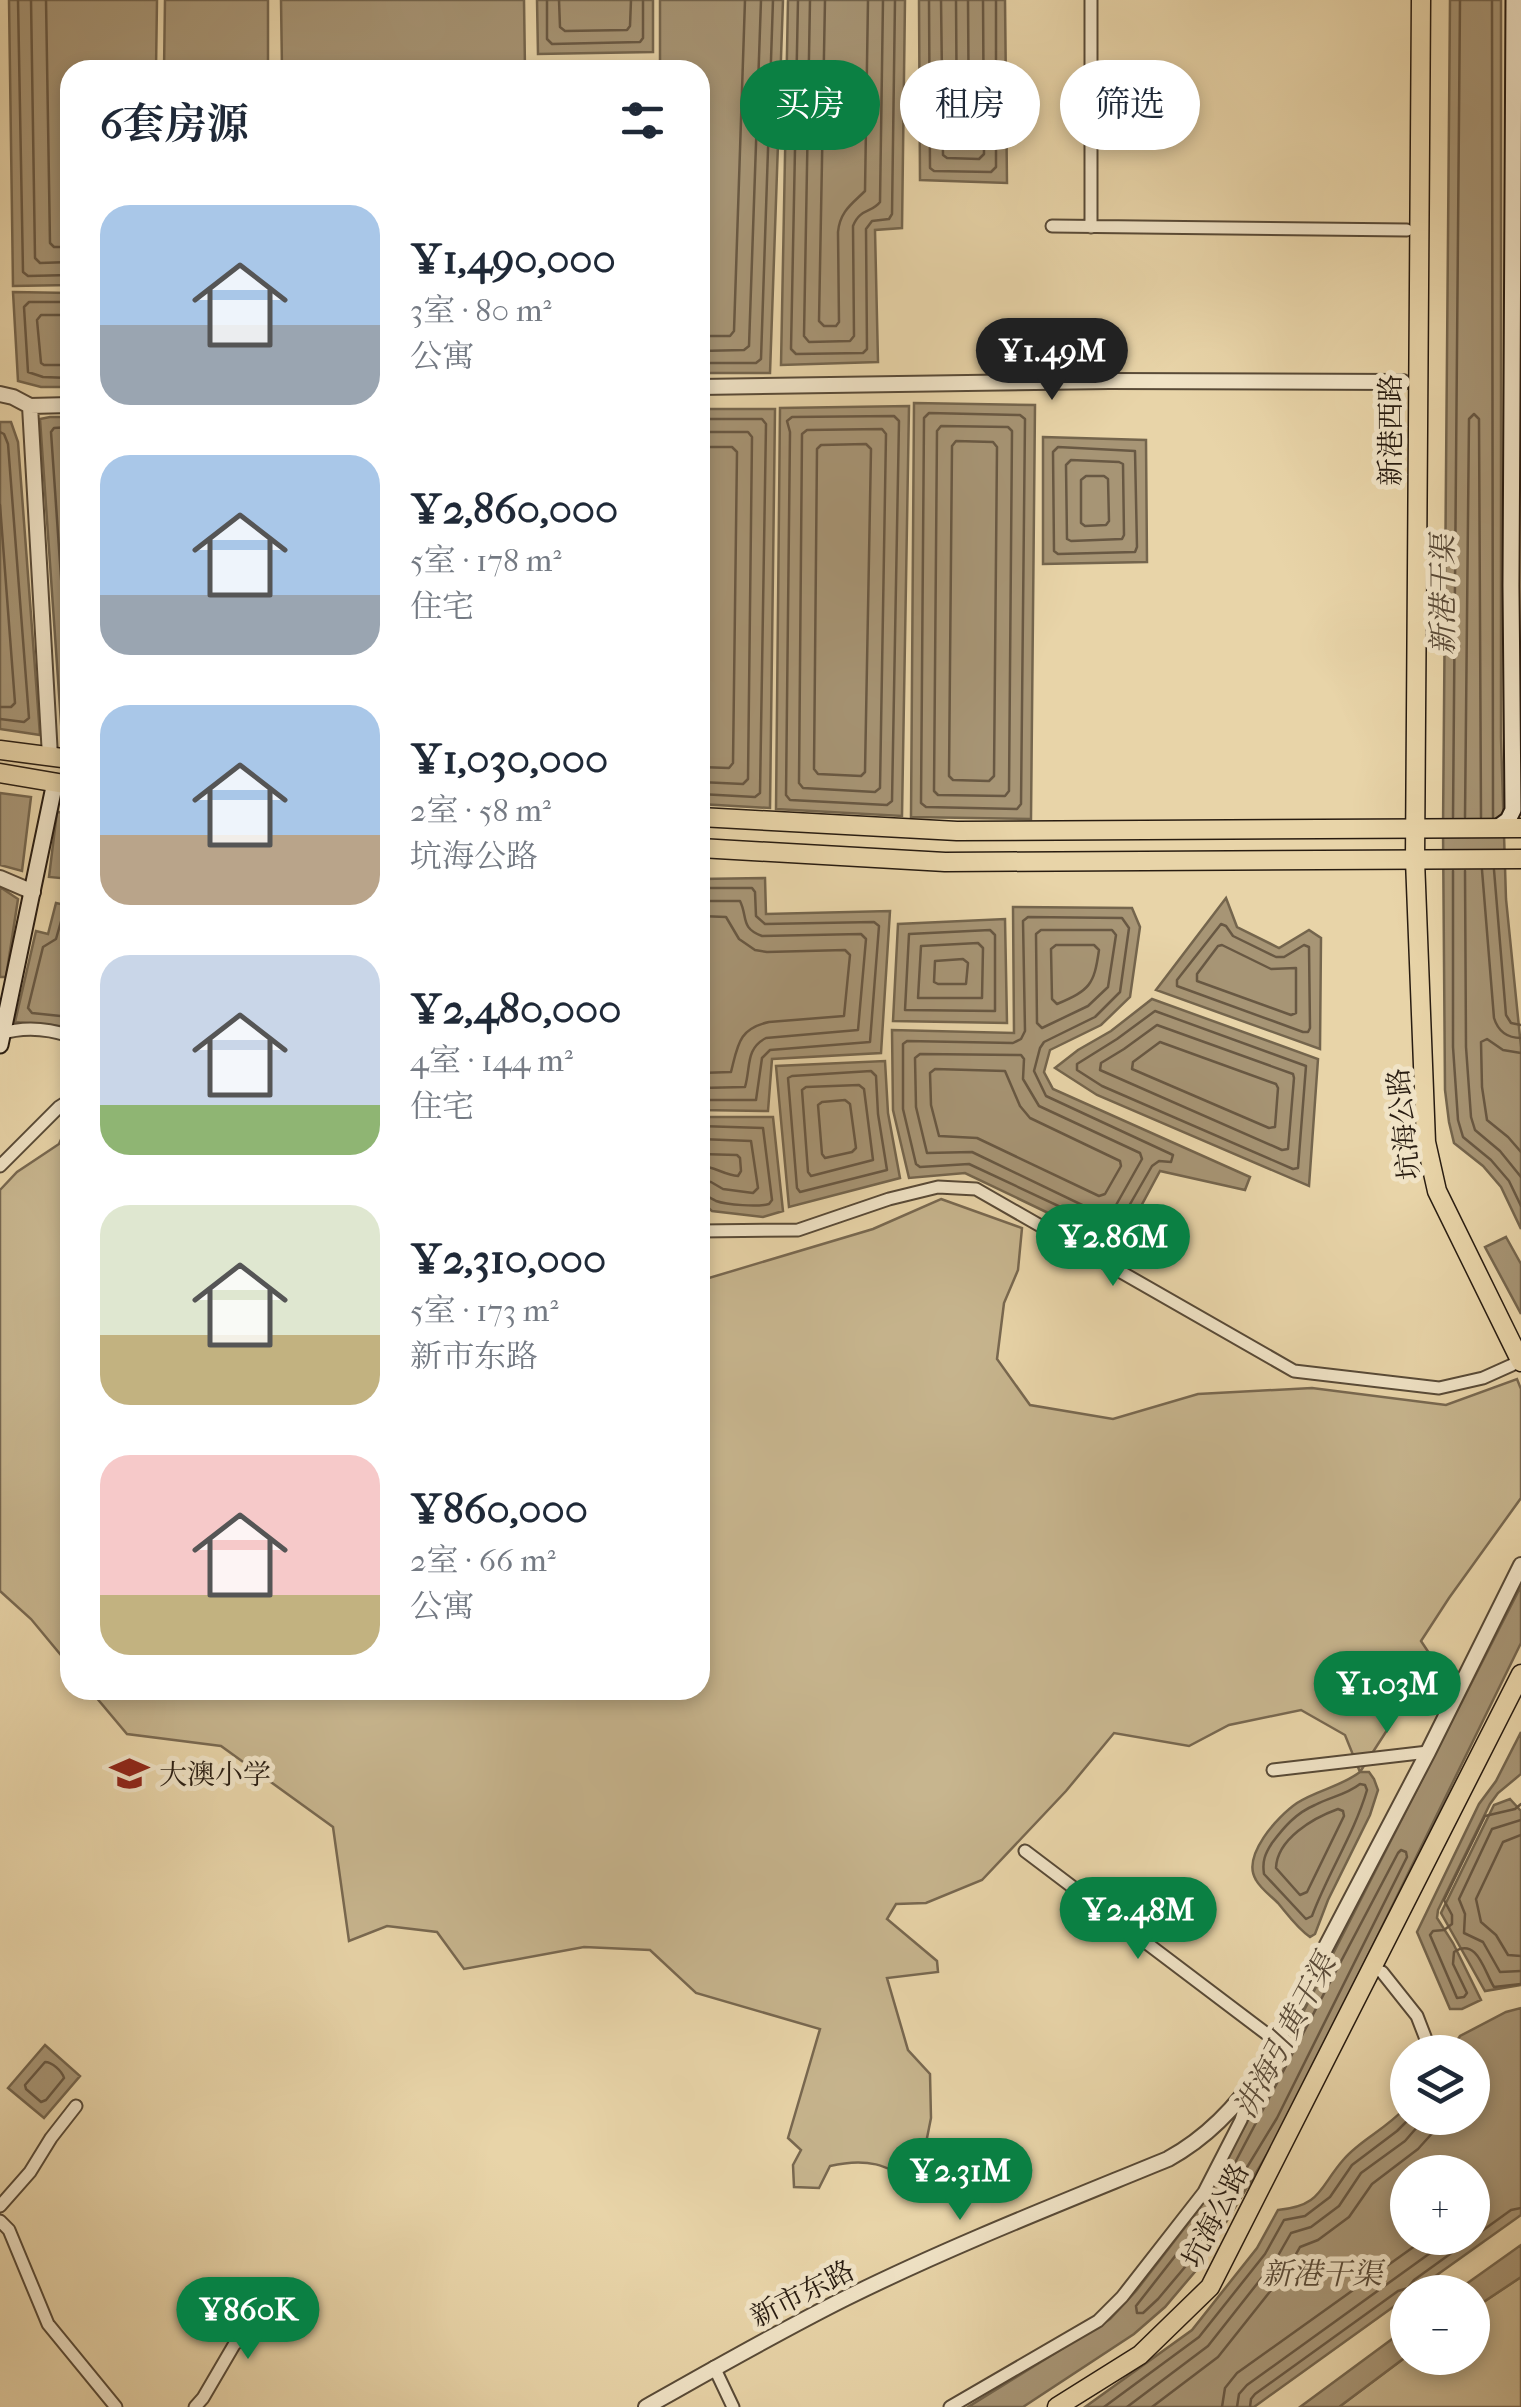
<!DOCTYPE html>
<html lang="zh">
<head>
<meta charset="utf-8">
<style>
	body { margin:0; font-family:"IM FELL French Canon","Noto Serif SC",serif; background:#f2f2f3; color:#1f2937; height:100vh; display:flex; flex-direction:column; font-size:38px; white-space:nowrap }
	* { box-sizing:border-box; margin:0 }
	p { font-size:32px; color:#747a83 }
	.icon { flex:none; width:55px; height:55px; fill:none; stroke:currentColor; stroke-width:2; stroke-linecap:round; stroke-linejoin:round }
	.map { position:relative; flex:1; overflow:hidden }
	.panel { position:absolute; left:60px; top:60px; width:650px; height:1640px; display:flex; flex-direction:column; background:#fff; border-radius:30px; box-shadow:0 5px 15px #0003 }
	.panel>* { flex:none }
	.top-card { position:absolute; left:740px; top:60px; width:630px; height:90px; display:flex; gap:20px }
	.fabs { position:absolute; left:1390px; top:2035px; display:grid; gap:20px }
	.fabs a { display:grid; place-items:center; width:100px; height:100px; border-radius:50%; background:#fff; box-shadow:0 5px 15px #0003; font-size:50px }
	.price { position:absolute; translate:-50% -85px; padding:0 22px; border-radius:35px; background:#0b8043; color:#fff; font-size:32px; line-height:65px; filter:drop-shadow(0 2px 5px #0008) }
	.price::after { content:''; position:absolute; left:50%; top:60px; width:30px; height:22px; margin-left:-15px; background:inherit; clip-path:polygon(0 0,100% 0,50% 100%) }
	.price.current { background:#222; color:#fff }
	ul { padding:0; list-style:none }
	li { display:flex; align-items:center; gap:30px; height:250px; padding:0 40px }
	li span { display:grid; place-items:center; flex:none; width:280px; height:200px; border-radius:30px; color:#555 }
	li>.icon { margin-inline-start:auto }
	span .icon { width:120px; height:120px; fill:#fffc; stroke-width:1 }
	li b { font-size:42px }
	h2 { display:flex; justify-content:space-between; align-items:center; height:120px; padding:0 40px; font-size:42px }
	.pill { padding:0 35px; border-radius:45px; background:#fff; box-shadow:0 5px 15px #0003; font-size:35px; line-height:90px }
	.pill.current { background:#0b8043; color:#fff }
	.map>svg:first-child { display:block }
</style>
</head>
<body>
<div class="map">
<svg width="1521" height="2407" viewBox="0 0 1521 2407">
	<rect width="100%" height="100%" fill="#e8d4a8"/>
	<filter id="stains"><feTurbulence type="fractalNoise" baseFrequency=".002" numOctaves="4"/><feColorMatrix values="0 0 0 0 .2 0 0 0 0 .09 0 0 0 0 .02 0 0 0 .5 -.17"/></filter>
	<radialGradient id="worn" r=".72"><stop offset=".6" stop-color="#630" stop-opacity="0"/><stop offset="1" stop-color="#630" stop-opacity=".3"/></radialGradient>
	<path fill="#c7b58e" stroke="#786850" stroke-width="2.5" d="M70 1119V1666L31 1619 0 1591V1190L17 1172 59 1144Z
		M941 1199 1022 1228 1018 1270 1004 1303 997 1359 1030 1405 1113 1419 1198 1394 1312 1388 1446 1405 1517 1379 1521 1389V1498L1449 1598 1421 1641 1433 1659 1360 1772 1345 1735 1301 1710 1229 1725 1189 1746 1114 1733 1066 1791 982 1880 926 1903 896 1904 887 1919 937 1961 938 1972 887 1978 908 2050 930 2074 931 2118 918 2183C885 2165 868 2157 830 2166L819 2188 794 2187 793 2165 801 2150 788 2138 820 2029 696 1993 650 1950 584 1947 464 1969 437 1932 387 1926 349 1941 333 1827 221 1746 127 1734 90 1690H700V1276L709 1278 873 1229Z
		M1521 2277V2407H1339L1407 2356 1472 2358 1473 2309Z"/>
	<path fill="#a79575" stroke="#74654d" stroke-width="2.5" fill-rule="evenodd" d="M9 0H157L156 70H70V285L13 286Z
		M165 0H268V70H164Z
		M281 0H524L525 70H282Z
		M537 0H653V52L538 54Z
		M660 0H783L770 373H700V70H660Z
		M788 0H905L902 228 875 230 878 362 781 365Z
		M919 0H1005L1007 183 920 180Z
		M1450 0H1501V738L1506 899 1521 1047V1229L1501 1187 1483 1166 1454 1143 1449 1122 1445 1090 1443 829Z
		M13 292 70 293V387H41L18 381Z
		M914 403 1035 405 1031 819 911 817Z
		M909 406 902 816 776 809 780 408Z
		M700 409H775L770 808 700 804Z
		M50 417H70V739L62 737 40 419Z
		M0 422H11L18 442 40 735 0 729Z
		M1043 437 1146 440 1147 562 1043 564Z
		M0 793 31 797 22 871 0 865Z
		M57 812 70 813V879L49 877Z
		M765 878 766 914 890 911 881 1053 772 1059 768 1111 700 1110V879Z
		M0 887 18 899 6 977H0Z
		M1226 898 1237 927 1279 948 1309 930 1321 938 1320 1049 1156 990Z
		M56 903 70 906V1027L15 1022 36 931 48 934Z
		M1013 907 1132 908 1140 927 1130 997 1101 1025 1050 1050 1044 1072 1053 1089 1250 1177 1245 1190 1160 1171 1119 1247 965 1173 909 1178 893 1110 892 1030 1014 1033Z
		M1005 919 1007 1023 893 1021 898 924Z
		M1152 999 1318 1059 1309 1186 1097 1095 1055 1068 1078 1050 1111 1031Z
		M885 1061 888 1113 900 1178 789 1207 776 1066Z
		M700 1117H773L783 1211 763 1217 712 1211 700 1201Z
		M1506 1237 1521 1264V1314L1485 1247Z
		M1521 1586V1643L1286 2123 1199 2267 1165 2307 1134 2334 1023 2407H968L1110 2319 1136 2291 1199 2209 1247 2122Z
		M1521 1732V1774L1498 1793 1490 1804 1438 1910 1437 1918 1453 1943 1481 2000 1462 2009H1450L1417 1932 1479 1804 1496 1781Z
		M1360 1772H1369L1374 1779 1378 1790 1370 1815 1328 1900 1315 1934 1310 1937C1297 1928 1288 1915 1278 1903 1271 1896 1261 1889 1256 1880 1241 1856 1278 1816 1297 1803 1317 1790 1340 1787 1360 1772Z
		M1510 1799 1521 1811V1985L1485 1991 1441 1913 1494 1805Z
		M1521 2008V2215L1413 2292H1408L1407 2297 1254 2407H1085L1192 2330 1257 2248 1278 2210C1322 2206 1319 2187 1344 2159 1360 2140 1386 2129 1405 2108L1403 2060 1407 2061 1408 2118H1472V2052H1450L1460 2036 1506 2012ZM1408 2172H1472V2238H1408Z
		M45 2045 80 2076 44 2118 8 2088Z
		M1521 2245V2277L1473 2309 1472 2292H1455Z
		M1407 2328V2356L1339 2407H1300Z"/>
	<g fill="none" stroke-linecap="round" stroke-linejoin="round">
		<path stroke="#685843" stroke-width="2.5" d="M18 0 23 272 28 276 70 275
			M31 0 35 258 40 263 70 262
			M46 0 50 243 54 247H70
			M547 0V39L552 44 640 42 643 38V0
			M559 0 560 27 565 31 627 30 630 26 631 0
			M798 0 791 349 796 354 863 353 867 349 866 229 872 221 889 219 892 214 895 0
			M810 0 804 336 809 342 850 341 854 336 853 226C860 208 872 213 880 202L883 0
			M825 0 819 321 824 326H836L839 322 838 232C840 211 852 204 865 191L868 0
			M929 0 930 168 934 171 991 172 996 167V0
			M941 0 943 155 947 158 979 159 984 154 983 0
			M956 0 957 139 959 143 964 144 969 139 968 0
			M1492 0 1493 817
			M70 302H29L24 307 28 372 43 377 70 378
			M70 315H41L37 320 41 363 44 365H70
			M700 336H730L734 331 745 0
			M700 351 744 350 749 346 761 0
			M700 363H756L761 359 773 0
			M929 413 1020 415 1025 419 1021 804 1017 809 926 807 921 803 924 418Z
			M894 416 899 421 892 801 887 805 790 800 786 795 790 432 787 421 792 417Z
			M700 419H762L766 424 760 793 755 797 700 794
			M941 426 1008 427 1012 431 1009 791 1005 796 938 795 934 791 937 431Z
			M70 427 54 428 51 432 70 708
			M882 429 886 434 880 788 875 792 803 788 799 783 802 434 807 430Z
			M0 432 4 434 8 444 29 718 24 722 0 719
			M700 432H748L752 437 748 779 743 784 700 782
			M70 440 64 445 70 540
			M956 441 993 442 997 447 994 776 989 781 953 780 949 776 952 446Z
			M866 444 871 449 865 772 861 776 818 774 814 769 817 449 821 445Z
			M700 447H732L737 452 733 763 729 768 700 767
			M1058 447 1135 451 1137 547 1135 552 1058 554 1054 551 1053 452Z
			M1071 460 1119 462 1123 464 1124 535 1122 539 1071 541 1067 539 1066 465Z
			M1086 476H1104L1108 479 1109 521 1106 525 1085 526 1081 523V480Z
			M0 505 15 703 11 707H0
			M1453 817 1460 0
			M1465 817 1469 419 1474 414 1479 419 1481 817
			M1482 870 1494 1018C1498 1031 1507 1038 1521 1038
			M1494 870 1506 1015 1511 1023 1521 1025
			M1453 871V1047L1458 1120 1463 1137 1491 1160 1509 1181 1521 1206
			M1465 871 1466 1047 1471 1117 1475 1130 1500 1151 1521 1177
			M700 888H752L755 892 756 916 765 924 874 922 879 926 870 1042 770 1050 762 1058 756 1100H700
			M700 901H740C748 917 740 928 762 936L861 934 866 939 858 1030 766 1038C745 1049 751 1067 745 1087L700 1088
			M70 915 62 918 56 939 43 947 28 1008 32 1013 70 1017
			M700 916 726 917 739 939 755 950 767 952 845 950 850 955 844 1016 769 1022C738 1029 738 1045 731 1072L700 1073
			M1028 917 1122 918 1129 928 1120 992 1095 1017 1044 1042 1040 1048 1034 1071 1046 1096 1173 1155 1171 1162 1159 1161 1152 1166 1114 1232 969 1164 920 1167 916 1164 903 1109V1044L907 1041 1013 1043 1021 1039 1025 1031 1023 921Z
			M1221 924 1226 926 1233 936 1276 957H1284L1304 945 1309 947 1310 1028 1308 1032H1303L1177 986V980Z
			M990 930 995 935V1011L905 1010 909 934Z
			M1041 930H1112L1116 935 1108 987 1088 1006 1042 1028 1037 1023 1036 934Z
			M978 943 983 948 982 998H918L921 946Z
			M1056 945H1094L1099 950C1094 985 1090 990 1057 1004L1052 999 1051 949Z
			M1222 945 1271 969 1296 968V1013L1291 1015 1197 981V974L1218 946Z
			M963 959 968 963 966 984H938L934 982 935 961Z
			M1155 1011 1306 1066 1298 1168 1293 1169 1102 1086 1077 1070V1064L1117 1039Z
			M1157 1025 1293 1074 1294 1078 1288 1149 1282 1150 1100 1070 1101 1063 1124 1049Z
			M1160 1042 1276 1084 1278 1088 1275 1127 1269 1128 1132 1069 1133 1062Z
			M1521 1053 1503 1050 1487 1039 1481 1042 1482 1087 1487 1120 1508 1137 1521 1152
			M920 1054 1021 1055 1024 1059 1023 1079 1039 1106 1140 1153 1142 1159 1111 1214 1105 1216 972 1152 927 1153 916 1107 915 1058Z
			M935 1069 1005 1071 1020 1106 1030 1118 1120 1161 1121 1166 1105 1194 1099 1196 977 1138 939 1136 931 1105 930 1073Z
			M871 1071 876 1076 878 1114 887 1170 800 1192 797 1188 788 1078 792 1076Z
			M859 1085 864 1089 873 1160 811 1176 808 1172 802 1090 806 1087Z
			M845 1100 850 1104 856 1148 852 1152 825 1158 822 1154 818 1105 822 1102Z
			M700 1126 763 1128 772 1200 769 1204C758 1207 727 1205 716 1201 710 1198 706 1195 700 1194
			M700 1139 751 1141 758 1188 753 1193 723 1189 711 1182 700 1181
			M700 1154 737 1155 740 1158 741 1171 738 1176C724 1175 714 1166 700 1166
			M1360 1784 1365 1785 1367 1790C1354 1834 1328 1873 1312 1916L1306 1919 1264 1874C1262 1861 1265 1854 1272 1843 1284 1827 1296 1813 1315 1805 1330 1797 1346 1795 1360 1784Z
			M1521 1804 1515 1809 1485 1816 1444 1900 1452 1915V1924L1444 1930 1433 1931 1430 1935 1457 1998 1464 1997 1467 1993 1453 1964 1454 1952C1477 1937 1484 1971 1494 1987L1521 1984
			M1338 1809 1343 1811 1344 1816 1307 1892 1300 1895 1276 1868C1277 1839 1313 1818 1338 1809Z
			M1521 1820 1492 1829 1459 1899 1465 1914 1464 1933 1483 1942 1500 1972 1521 1971
			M1521 1835 1503 1842 1476 1899 1481 1922 1496 1935 1508 1955 1521 1956
			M1401 1850 1406 1852 1407 1857 1277 2118 1190 2261 1158 2299 1143 2313H1137L1136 2306 1208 2214 1398 1853Z
			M45 2062C52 2062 62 2071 64 2078L46 2100 41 2102 26 2089 25 2085Z
			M1104 2407 1199 2337 1265 2254 1284 2220 1305 2216 1330 2197 1352 2165 1397 2131 1410 2118
			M1127 2407 1208 2346 1275 2261 1291 2233 1311 2227 1339 2206 1361 2173 1405 2141 1425 2118
			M1152 2407 1218 2357 1287 2270 1300 2247 1318 2240 1349 2217 1372 2184 1418 2149 1436 2129 1441 2118
			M1222 2407 1225 2388 1237 2373 1426 2238
			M1237 2407 1239 2394 1247 2385 1451 2238
			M1250 2407 1251 2399 1255 2394 1398 2291 1408 2288 1414 2280 1511 2210 1521 2208"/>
		<defs>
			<path id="minor" d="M1052 226 1407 230
				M1091 227V0
				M0 1034C24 1026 46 1028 70 1036
				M0 1166 59 1107 70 1100
				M700 1231 798 1230 889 1199 938 1187 976 1189 1294 1371 1439 1388 1483 1378 1512 1365
				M1273 1770 1428 1752
				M1025 1851 1276 2041
				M1382 1972 1417 2016 1429 2047
				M0 2206 30 2172 51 2138 76 2106
				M0 2221 9 2230 48 2324 116 2407
				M714 2367 733 2407
				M195 2407 203 2398 234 2345 283 2297
				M950 2407 1098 2321 1122 2297 1204 2192 1241 2120 1252 2085"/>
			<path id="tertiary" d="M700 387 1109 381 1403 382
				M0 394 13 397 30 406 50 756
				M30 406 70 405
				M0 878 33 892
				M646 2407C712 2370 778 2332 846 2298 951 2246 1061 2203 1168 2159 1208 2137 1239 2104 1263 2067L1428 1752 1521 1565"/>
			<path id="secondary" d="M1497 828 1508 820 1513 810 1511 586 1514 0
				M0 1045 55 782"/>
			<path id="primary" d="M1421 0 1415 860 1426 1142 1437 1191 1521 1362
				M1057 2407 1140 2355 1210 2287 1521 1674"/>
			<path id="trunk" d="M0 750 70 759
				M0 773 70 785
				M700 817 957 831 1521 828
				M700 848 945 862 1521 859"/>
		</defs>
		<use href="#minor" stroke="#584a37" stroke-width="15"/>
		<use href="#tertiary" stroke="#584a37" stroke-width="18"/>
		<use href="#secondary" stroke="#281c11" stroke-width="19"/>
		<use href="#primary" stroke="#281c11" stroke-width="21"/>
		<use href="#trunk" stroke="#281c11" stroke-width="21"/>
		<use href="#minor" stroke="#f0e3c6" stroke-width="11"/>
		<use href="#tertiary" stroke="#f0e3c6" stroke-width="14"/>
		<use href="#secondary" stroke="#f0e3c6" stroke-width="15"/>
		<use href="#primary" stroke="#e8d4a8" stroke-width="18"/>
		<use href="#trunk" stroke="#e8d4a8" stroke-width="18"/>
	</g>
	<defs>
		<symbol id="school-bare" viewBox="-9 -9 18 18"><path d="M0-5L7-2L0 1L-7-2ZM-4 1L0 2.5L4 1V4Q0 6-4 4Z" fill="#8f2418" stroke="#f0e3c6" stroke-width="2.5" paint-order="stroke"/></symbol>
	</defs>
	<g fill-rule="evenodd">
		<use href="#school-bare" x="102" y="1746" width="55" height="55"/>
	</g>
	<g text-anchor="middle" stroke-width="10" stroke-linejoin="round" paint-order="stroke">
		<g font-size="28" fill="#281c11" stroke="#f0e3c6">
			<text transform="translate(1390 430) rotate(-90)" y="10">新港西路</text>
			<text transform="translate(1403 1124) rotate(-96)" y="10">坑海公路</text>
			<text transform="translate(1215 2215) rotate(-63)" y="10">坑海公路</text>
			<text transform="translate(802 2293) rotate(-27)" y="10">新市东路</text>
		</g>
		<g font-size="28" fill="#281c11" stroke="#f0e3c6" text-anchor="start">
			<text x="159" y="1784">大澳小学</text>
		</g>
		<g font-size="30" font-style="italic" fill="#5b4c39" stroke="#f0e3c6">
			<text transform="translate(1443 595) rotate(-90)" y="10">新港干渠</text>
			<text transform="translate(1285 2036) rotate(-62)" y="10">汫海引黄干渠</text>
			<text x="1322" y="2284">新港干渠</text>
		</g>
	</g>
	<rect width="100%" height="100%" filter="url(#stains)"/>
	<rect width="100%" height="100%" fill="url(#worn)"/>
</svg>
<div class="fabs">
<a><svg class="icon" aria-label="layers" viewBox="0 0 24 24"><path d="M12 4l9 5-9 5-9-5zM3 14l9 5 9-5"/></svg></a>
<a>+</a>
<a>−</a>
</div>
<b class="price current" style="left:1052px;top:403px">¥1.49M</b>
<b class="price" style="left:1113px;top:1289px">¥2.86M</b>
<b class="price" style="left:1387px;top:1736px">¥1.03M</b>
<b class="price" style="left:1138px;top:1962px">¥2.48M</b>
<b class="price" style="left:960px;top:2223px">¥2.31M</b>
<b class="price" style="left:248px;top:2362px">¥860K</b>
<div class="top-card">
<a class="pill current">买房</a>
<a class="pill">租房</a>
<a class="pill">筛选</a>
</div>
<section class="panel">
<h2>6套房源<svg class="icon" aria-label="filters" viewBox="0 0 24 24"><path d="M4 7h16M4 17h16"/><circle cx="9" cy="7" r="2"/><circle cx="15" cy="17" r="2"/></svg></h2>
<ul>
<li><span style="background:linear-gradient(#a9c7e8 60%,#9aa5b1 0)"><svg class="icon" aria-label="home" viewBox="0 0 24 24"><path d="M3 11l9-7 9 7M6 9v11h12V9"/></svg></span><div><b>¥1,490,000</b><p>3室 · 80 m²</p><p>公寓</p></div></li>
<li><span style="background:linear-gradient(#a9c7e8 70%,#9aa5b1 0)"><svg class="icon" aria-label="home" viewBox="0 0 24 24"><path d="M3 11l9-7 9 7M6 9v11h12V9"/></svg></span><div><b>¥2,860,000</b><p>5室 · 178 m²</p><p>住宅</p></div></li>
<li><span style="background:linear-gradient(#a9c7e8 65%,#b9a48a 0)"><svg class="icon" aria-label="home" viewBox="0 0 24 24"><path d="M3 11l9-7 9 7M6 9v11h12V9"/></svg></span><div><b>¥1,030,000</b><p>2室 · 58 m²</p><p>坑海公路</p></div></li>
<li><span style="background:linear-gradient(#c9d6e8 75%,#8fb573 0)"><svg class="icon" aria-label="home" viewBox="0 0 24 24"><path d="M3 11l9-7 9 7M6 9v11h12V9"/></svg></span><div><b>¥2,480,000</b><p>4室 · 144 m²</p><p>住宅</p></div></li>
<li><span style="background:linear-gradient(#dfe7d0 65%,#c2b280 0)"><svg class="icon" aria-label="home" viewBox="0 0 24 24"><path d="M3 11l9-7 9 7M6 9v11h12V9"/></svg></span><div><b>¥2,310,000</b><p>5室 · 173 m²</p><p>新市东路</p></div></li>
<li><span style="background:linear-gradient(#f6c9c9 70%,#c2b280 0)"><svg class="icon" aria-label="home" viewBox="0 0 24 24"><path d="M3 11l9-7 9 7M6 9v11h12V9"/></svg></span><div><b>¥860,000</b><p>2室 · 66 m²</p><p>公寓</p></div></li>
</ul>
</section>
</div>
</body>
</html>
